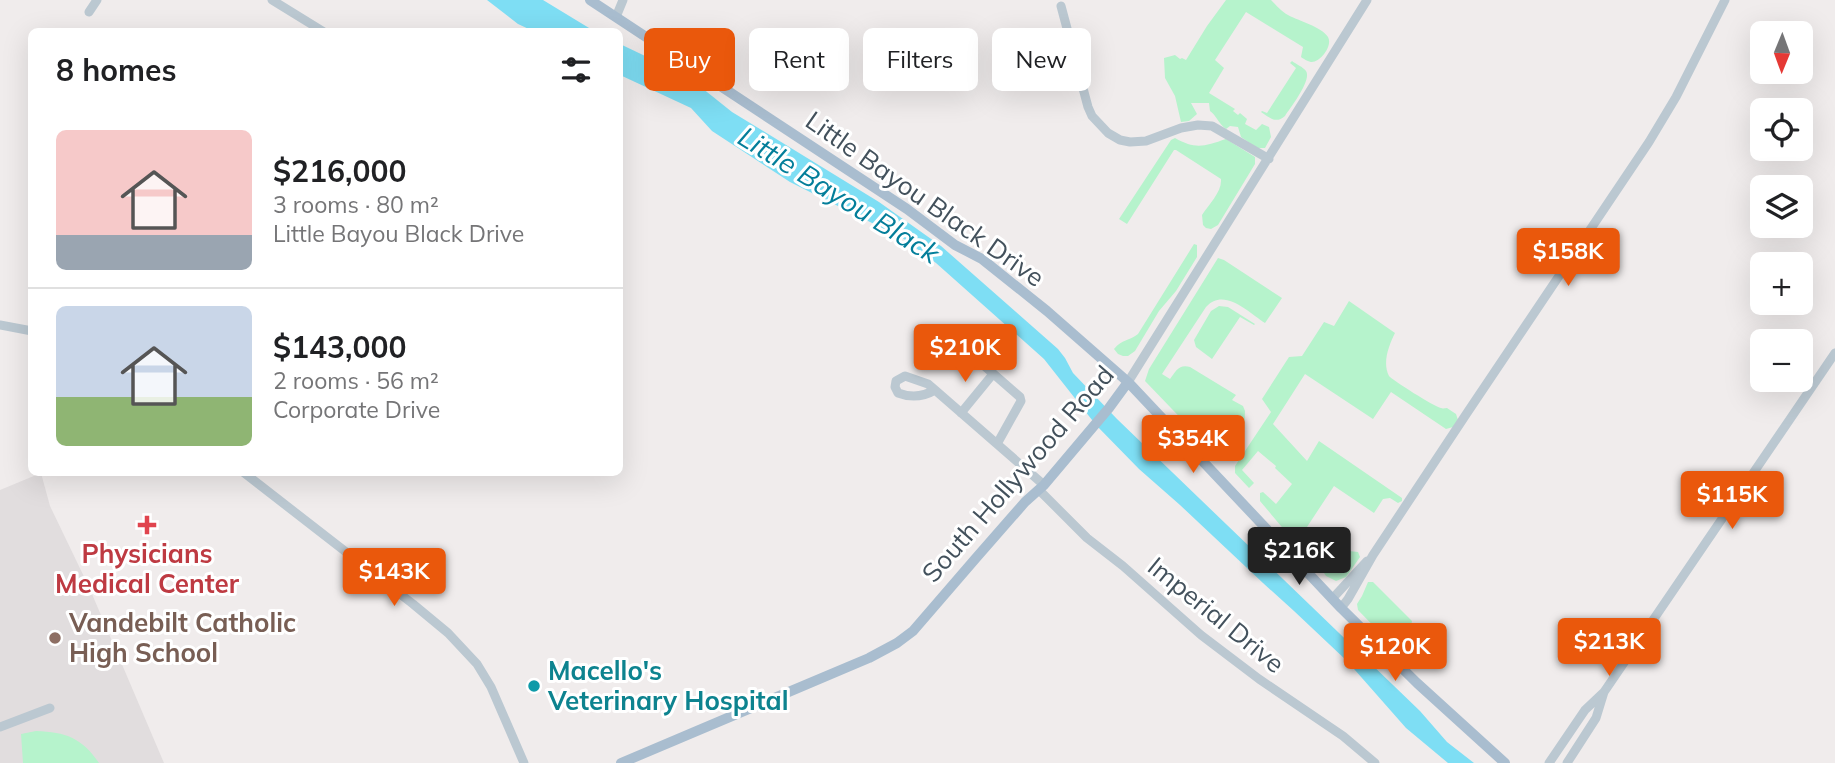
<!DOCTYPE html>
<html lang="en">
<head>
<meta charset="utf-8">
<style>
	body { margin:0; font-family:Mulish,sans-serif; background:#f6f6f6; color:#202124; height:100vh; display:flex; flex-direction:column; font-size:26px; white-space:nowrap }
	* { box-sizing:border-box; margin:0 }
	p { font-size:23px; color:#757577 }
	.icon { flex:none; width:38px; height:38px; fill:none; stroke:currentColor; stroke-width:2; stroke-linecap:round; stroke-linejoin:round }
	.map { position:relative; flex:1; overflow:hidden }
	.details { position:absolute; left:28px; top:28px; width:595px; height:448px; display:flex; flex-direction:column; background:#fff; border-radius:10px; box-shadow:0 7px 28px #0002 }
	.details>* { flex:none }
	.hud { position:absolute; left:644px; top:28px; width:665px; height:63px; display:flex; gap:14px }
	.needle { width:46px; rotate:181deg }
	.controls { position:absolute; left:1750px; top:21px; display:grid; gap:14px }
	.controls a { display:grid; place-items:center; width:63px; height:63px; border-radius:10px; background:#fff; box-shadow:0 7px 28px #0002; font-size:35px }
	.price { position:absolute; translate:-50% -60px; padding:0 16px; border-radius:7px; background:#ea580c; color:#fff; font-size:23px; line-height:46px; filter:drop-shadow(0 2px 4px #0008) }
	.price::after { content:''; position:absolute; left:50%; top:42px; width:21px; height:16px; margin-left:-10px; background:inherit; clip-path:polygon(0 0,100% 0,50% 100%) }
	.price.active { background:#222; color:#fff }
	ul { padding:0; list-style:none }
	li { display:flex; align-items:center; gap:21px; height:175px; padding:0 28px }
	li+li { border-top:2px solid #e0e0e0 }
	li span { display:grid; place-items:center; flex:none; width:196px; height:140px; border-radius:10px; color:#555 }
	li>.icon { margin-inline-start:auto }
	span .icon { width:84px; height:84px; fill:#fffc; stroke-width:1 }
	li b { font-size:30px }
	h2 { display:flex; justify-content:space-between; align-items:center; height:84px; padding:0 28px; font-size:30px }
	.pill { padding:0 24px; border-radius:10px; background:#fff; box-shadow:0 7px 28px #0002; font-size:24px; line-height:63px }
	.pill.active { background:#ea580c; color:#fff }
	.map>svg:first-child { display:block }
</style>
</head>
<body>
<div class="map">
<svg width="1835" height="763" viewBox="0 0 1835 763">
	<rect width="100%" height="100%" fill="#f0ecec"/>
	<path fill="#e1ddde" d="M41 473 50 506 89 587 164 763H0V490Z"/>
	<path fill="#b6f3cc" d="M1226 0H1271C1276 5 1282 12 1288 15 1299 21 1322 27 1328 37 1333 46 1320 63 1311 62 1309 62 1302 58 1301 57L1303 47 1246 12 1215 60 1224 68 1209 93 1235 109 1233 111 1238 115 1240 113 1247 119 1245 124 1256 130 1262 124 1269 127 1271 137 1265 148H1257L1241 137 1238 127 1230 126 1226 129C1219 124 1216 115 1210 111L1209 103H1191L1197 114 1189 121 1181 122 1175 96 1165 78 1164 58 1175 55 1180 59 1182 58 1186 60 1207 26Z
		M1292 61C1296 64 1303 67 1306 71 1312 80 1291 107 1285 116 1276 124 1270 118 1261 112L1262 111 1267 113 1296 68 1290 63Z
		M1175 138C1196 150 1205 146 1226 139L1255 157V164L1218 225 1211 229 1206 228 1203 225 1202 215C1209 204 1222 192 1221 179L1176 150H1174L1127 224 1119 219 1171 140Z
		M1194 244 1197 245V257L1176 291 1159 311 1135 351 1128 356H1123L1118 354 1114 349C1122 339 1129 341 1138 334Z
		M1218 258 1224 260 1282 298 1265 323C1248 312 1224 287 1206 307L1162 374 1170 379C1176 371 1179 364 1190 367L1236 395 1232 400 1243 406 1245 411 1244 436 1230 458 1222 461 1145 381 1149 369Z
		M1349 301 1395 333C1389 345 1382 363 1389 376 1392 380 1435 407 1441 408 1443 409 1445 408 1447 408L1456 414 1458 420 1453 427 1446 429 1391 392 1373 419 1305 374 1273 424 1307 461 1319 441 1402 498V501L1398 503 1390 498 1383 499 1374 513 1334 486 1305 530 1296 539H1292L1260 501V493L1263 492 1276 504 1292 484 1275 468 1276 466 1258 451 1242 470 1254 483 1249 488 1235 473V466L1271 412 1262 399 1289 357 1302 356 1324 322 1334 326Z
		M1219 306 1228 307 1255 324 1254 325 1240 317 1212 359 1196 347 1194 340 1211 311Z
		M1349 551 1358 552 1360 557 1346 577 1336 581 1326 576 1322 570 1335 558 1342 564 1345 561 1341 555Z
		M1368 582H1373L1412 621 1411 627C1405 633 1398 639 1389 642L1387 640 1358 610 1357 604 1362 596Z
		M36 731C66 732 82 738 99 763H23L21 734Z"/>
	<path fill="#7edef4" d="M487 0H543L594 31H533L518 24Z
		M620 44 687 76 732 112 879 202 941 246 1058 349 1065 358 1073 373 1117 419 1420 711 1447 742 1474 763H1448L1406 728 1347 661 1294 611 1263 583 1180 505 1139 469 1096 425 1044 359 936 263 904 239 790 182 712 131 691 108 620 75Z"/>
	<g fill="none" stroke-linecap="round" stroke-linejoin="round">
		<path stroke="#bbc8d1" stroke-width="9" d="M272 0 324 32
			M1061 6 1088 107 1092 116 1108 133 1120 140 1130 142 1146 141 1181 128 1198 125 1212 126 1269 159
			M89 12 97 0
			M616 17 623 0
			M0 325 32 331
			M965 349 1020 397 1021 401 997 444
			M1128 382 1367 0
			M935 390C923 397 911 398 898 393L895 387 896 381 905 376 928 384 935 390 1044 485
			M961 413 993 374
			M243 472 413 604 448 633 477 664 491 687 524 763
			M1039 490 1087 538 1123 566 1201 635 1259 679 1343 736 1375 763
			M1332 599 1367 561
			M1341 608 1348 599 1373 555 1467 413 1649 142 1676 97 1725 0
			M1604 692 1835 353
			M0 727 50 708
			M1549 763 1585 710 1604 692 1596 718 1567 763"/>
		<path stroke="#a9bdcf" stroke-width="10" d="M590 0 907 209 955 245 982 259 1047 311 1128 382 1341 608 1417 683 1505 763
			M621 763 869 658 897 643 913 631 976 558 1025 502 1044 485 1109 408 1128 382"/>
	</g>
	<path fill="#e0444e" stroke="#fff" stroke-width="2.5" d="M143.5 514.5h7v7h7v7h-7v7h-7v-7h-7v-7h7z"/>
	<circle fill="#8d6e63" stroke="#fff" stroke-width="2.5" cx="55" cy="638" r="7"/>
	<circle fill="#0f9aa8" stroke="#fff" stroke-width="2.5" cx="534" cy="686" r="7"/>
	<g text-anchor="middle" stroke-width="6" stroke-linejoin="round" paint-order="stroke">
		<g font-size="26" fill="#43515c" stroke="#fff">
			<text transform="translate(925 199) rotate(35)" y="9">Little Bayou Black Drive</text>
			<text transform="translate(1018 474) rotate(-49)" y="9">South Hollywood Road</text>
			<text transform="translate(1216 615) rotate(39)" y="9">Imperial Drive</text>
		</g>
		<g font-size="26" font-weight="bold" fill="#be3a42" stroke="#fff">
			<text x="147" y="563">Physicians<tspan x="147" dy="30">Medical Center</tspan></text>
		</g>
		<g font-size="26" font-weight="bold" fill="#785e54" stroke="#fff" text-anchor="start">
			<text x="69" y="632">Vandebilt Catholic<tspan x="69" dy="30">High School</tspan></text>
		</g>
		<g font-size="26" font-weight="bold" fill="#0d838f" stroke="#fff" text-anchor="start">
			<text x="548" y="680">Macello's<tspan x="548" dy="30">Veterinary Hospital</tspan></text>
		</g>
		<g font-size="28" font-style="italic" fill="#037e9a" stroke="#fff">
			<text transform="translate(839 195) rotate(32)" y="10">Little Bayou Black</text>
		</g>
	</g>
</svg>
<div class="controls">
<a><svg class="needle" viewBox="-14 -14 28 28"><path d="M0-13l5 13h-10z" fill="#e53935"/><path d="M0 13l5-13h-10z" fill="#757577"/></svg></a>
<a><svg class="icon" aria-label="locate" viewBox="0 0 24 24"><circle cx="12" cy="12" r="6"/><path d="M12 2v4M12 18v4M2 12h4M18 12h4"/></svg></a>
<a><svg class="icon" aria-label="layers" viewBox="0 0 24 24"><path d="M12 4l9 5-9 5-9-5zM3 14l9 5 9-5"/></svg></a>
<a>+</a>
<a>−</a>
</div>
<b class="price" style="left:1568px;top:288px">$158K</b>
<b class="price" style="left:965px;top:384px">$210K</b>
<b class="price" style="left:1193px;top:475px">$354K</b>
<b class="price" style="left:1732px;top:531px">$115K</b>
<b class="price active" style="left:1299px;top:587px">$216K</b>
<b class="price" style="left:394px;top:608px">$143K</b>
<b class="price" style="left:1609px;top:678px">$213K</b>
<b class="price" style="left:1395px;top:683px">$120K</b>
<div class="hud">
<a class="pill active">Buy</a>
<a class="pill">Rent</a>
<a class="pill">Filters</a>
<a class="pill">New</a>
</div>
<section class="details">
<h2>8 homes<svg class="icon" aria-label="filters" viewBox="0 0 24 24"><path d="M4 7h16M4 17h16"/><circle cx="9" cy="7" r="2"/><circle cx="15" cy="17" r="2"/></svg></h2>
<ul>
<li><span style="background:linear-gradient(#f6c9c9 75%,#9aa5b1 0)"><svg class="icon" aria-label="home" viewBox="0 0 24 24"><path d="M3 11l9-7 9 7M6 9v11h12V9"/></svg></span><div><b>$216,000</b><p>3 rooms · 80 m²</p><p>Little Bayou Black Drive</p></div></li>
<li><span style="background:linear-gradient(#c9d6e8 65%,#8fb573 0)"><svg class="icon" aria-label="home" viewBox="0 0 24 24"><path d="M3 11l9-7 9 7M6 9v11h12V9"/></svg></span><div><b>$143,000</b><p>2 rooms · 56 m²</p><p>Corporate Drive</p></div></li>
</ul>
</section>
</div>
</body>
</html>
